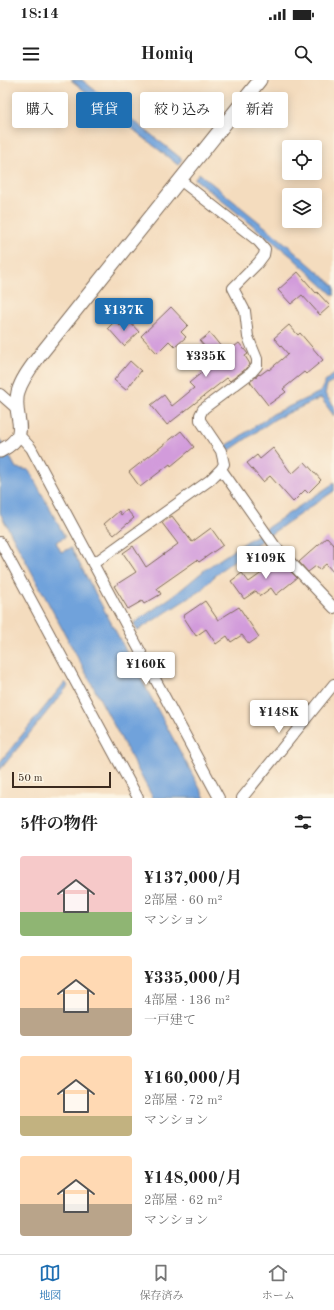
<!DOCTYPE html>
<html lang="ja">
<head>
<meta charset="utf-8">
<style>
	body { margin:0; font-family:"Old Standard TT","Noto Serif JP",serif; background:#f2f2f2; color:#222; height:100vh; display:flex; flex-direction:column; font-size:15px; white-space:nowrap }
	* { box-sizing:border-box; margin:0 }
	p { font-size:13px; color:#767676 }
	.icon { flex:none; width:22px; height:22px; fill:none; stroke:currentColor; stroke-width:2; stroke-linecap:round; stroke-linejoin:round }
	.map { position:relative; height:718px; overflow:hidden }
	.panel { display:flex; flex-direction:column; background:#fff; flex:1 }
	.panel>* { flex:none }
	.top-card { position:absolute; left:12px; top:12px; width:310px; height:36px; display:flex; gap:8px }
	.fabs { position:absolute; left:282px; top:60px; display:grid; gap:8px }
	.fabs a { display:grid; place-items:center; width:40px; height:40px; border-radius:4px; background:#fff; box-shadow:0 2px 10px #0003; font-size:20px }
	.scale { position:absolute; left:12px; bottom:10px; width:99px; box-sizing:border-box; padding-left:4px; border:2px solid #3b2a1e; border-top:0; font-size:11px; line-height:14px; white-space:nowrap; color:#3b2a1e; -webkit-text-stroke:3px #fcf5e5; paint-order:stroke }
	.price { position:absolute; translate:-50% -34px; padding:0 9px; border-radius:4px; background:#fff; color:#222; font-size:13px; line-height:26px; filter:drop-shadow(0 1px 2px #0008) }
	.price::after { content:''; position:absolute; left:50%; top:24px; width:12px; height:9px; margin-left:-6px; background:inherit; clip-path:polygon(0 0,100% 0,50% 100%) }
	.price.active { background:#1f6fb2; color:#fff }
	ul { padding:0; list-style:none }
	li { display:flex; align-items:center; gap:12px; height:100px; padding:0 20px }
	li span { display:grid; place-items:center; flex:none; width:112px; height:80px; border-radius:4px; color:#555 }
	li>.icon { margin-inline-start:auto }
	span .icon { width:48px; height:48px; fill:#fffc; stroke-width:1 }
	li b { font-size:17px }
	h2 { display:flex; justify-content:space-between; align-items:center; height:48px; padding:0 20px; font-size:17px }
	.tag { padding:0 14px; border-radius:4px; background:#fff; box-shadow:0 2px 10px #0003; font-size:14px; line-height:36px }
	.tag.active { background:#1f6fb2; color:#fff }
	.status { display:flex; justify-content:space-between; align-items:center; height:28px; padding:0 20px; background:#fff; direction:ltr }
	.status svg { height:11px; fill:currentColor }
	header { display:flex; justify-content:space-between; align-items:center; height:52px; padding:0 20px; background:#fff; font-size:18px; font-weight:700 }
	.dock { display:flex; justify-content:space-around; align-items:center; height:56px; border-top:1px solid #e0e0e0; background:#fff; font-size:11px; color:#767676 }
	.dock a { display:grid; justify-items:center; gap:2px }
	.dock .active { color:#1f6fb2 }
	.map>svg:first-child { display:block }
</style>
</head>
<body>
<div class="status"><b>18:14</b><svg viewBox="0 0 49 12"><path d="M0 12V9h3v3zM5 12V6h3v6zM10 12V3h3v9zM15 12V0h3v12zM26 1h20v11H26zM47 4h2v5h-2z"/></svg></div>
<header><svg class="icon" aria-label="menu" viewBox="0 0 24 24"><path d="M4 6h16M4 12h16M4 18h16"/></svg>Homiq<svg class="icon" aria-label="search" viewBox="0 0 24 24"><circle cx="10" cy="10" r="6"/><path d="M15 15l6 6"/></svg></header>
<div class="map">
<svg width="334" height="718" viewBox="0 0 334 718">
	<rect width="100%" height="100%" fill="#fcf5e5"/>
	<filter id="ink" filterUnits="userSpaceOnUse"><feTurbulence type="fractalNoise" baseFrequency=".025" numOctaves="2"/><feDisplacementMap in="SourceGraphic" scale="8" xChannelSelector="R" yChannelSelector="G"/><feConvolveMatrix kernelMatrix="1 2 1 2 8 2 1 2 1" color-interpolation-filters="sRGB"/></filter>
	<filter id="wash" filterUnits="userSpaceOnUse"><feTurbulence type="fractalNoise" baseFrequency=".012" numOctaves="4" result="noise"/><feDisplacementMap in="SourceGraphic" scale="16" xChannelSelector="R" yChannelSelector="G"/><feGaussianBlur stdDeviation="0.9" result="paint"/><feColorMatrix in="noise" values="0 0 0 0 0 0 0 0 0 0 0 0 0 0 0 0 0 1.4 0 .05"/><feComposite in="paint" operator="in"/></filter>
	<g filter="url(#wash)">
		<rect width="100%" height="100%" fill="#f4dcbe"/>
		<path fill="#70a2db" stroke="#56667c" d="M71 0H82L182 79 178 85Z
			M199 93 291 168 334 206V216L291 176 195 99Z
			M334 293V300L327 306 325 314 334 326V336L321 318 275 339 230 370 226 366 273 334 320 312 325 302Z
			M0 359 16 388 29 390 65 457 56 462 61 472 71 468 205 718H153L0 433Z
			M334 403V411L262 460 221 490 201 510 137 551 134 543 177 513 207 488Z
			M65 602 68 606 0 690V682Z"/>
		<g id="blocks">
			<path fill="#d29bdb" d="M298 192 316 213 317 212 330 226 320 235 302 215 291 224 278 210Z
				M171 227 188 245 181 252 186 257 175 267 169 261 157 273 141 256Z
				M127 239 139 252 124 266 108 248 115 241 120 246Z
				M289 245 298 255 300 253 323 280 306 294 304 292 283 309 286 312 268 325 250 302 259 294 260 295 268 289 269 290 288 274 274 258Z
				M210 253 226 273 239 263 248 274 245 276 250 284 247 288 230 301 227 298 167 345 151 325 164 315 172 326 194 308 189 303 216 281 200 261Z
				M130 281 141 291 126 310 114 300Z
				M181 351 194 367 171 386 170 384 140 407 129 392Z
				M273 368 292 394 305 382 321 400 308 413 305 410 293 422 270 396 263 402 247 383 257 375 260 379Z
				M127 430 134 438 114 455 104 444 119 431 121 435Z
				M172 436 192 462 211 448 223 465 199 482 197 480 157 508 161 514 144 524 142 521 128 529 114 506 136 492 123 473 133 466 146 487 178 464 162 443Z
				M327 457 334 465V493L326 484 319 490 316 486 308 492 299 482Z
				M278 478 297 498 276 515 271 508 260 516 256 511 244 519 231 501 242 493 249 502 270 487 268 485Z
				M205 521 218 540 239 527 259 557 249 564 242 555 231 562 227 556 216 564 206 549 196 556 183 536Z"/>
		</g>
	</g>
	<g filter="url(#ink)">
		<use href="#blocks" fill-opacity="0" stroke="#7c6856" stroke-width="1"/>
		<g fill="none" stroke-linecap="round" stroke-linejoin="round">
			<defs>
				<path id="minor" d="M0 314 17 329
					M19 355 31 368 219 718
					M221 389 275 466 334 528
					M0 462 138 718
					M93 484 210 400 221 389 224 384 221 371 200 340V335L203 329 251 293 257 286V279L248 257 245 231 233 208 258 183 264 175 265 169 258 161 180 100
					M242 718 334 604"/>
				<path id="tertiary" d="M0 371C35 353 11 340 18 312 22 298 32 286 40 275L260 0"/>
			</defs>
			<use href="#minor" stroke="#7c6856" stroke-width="12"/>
			<use href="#tertiary" stroke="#7c6856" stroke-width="15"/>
			<use href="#minor" stroke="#fff" stroke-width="10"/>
			<use href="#tertiary" stroke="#fff" stroke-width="13"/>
		</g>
	</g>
</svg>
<div class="fabs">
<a><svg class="icon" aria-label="locate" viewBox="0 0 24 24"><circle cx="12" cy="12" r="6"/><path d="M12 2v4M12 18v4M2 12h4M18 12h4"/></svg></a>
<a><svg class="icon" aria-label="layers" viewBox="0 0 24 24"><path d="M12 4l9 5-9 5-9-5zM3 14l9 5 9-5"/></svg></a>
</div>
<div class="scale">50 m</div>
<b class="price active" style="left:124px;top:252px">¥137K</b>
<b class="price" style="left:206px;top:298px">¥335K</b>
<b class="price" style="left:266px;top:500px">¥109K</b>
<b class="price" style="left:146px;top:606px">¥160K</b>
<b class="price" style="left:279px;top:654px">¥148K</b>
<div class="top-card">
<a class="tag">購入</a>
<a class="tag active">賃貸</a>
<a class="tag">絞り込み</a>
<a class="tag">新着</a>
</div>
</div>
<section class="panel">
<h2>5件の物件<svg class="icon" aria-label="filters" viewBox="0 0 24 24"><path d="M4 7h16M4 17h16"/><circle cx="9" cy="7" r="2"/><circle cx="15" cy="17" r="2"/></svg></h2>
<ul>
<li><span style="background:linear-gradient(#f6c9c9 70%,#8fb573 0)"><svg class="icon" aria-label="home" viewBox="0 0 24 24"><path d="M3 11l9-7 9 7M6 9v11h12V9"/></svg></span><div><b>¥137,000/月</b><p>2部屋 · 60 m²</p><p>マンション</p></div></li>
<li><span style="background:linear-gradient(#ffd9b3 65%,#b9a48a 0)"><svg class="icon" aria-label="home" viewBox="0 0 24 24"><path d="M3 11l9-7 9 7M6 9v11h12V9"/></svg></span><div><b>¥335,000/月</b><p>4部屋 · 136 m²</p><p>一戸建て</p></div></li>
<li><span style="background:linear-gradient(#ffd9b3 75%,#c2b280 0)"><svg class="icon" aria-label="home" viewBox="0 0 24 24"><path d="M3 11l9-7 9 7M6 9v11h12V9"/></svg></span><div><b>¥160,000/月</b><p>2部屋 · 72 m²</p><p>マンション</p></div></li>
<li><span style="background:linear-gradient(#ffd9b3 60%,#b9a48a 0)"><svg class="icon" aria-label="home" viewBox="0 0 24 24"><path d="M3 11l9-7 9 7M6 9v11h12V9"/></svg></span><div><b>¥148,000/月</b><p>2部屋 · 62 m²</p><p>マンション</p></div></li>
</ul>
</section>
<nav class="dock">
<a class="active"><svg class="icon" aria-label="map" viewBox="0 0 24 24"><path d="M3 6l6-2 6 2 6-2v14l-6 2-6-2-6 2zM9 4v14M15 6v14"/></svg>地図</a>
<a><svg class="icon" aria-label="saved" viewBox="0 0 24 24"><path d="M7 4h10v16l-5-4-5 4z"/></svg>保存済み</a>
<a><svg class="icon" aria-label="home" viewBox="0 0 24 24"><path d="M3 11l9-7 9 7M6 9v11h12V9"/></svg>ホーム</a>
</nav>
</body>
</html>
